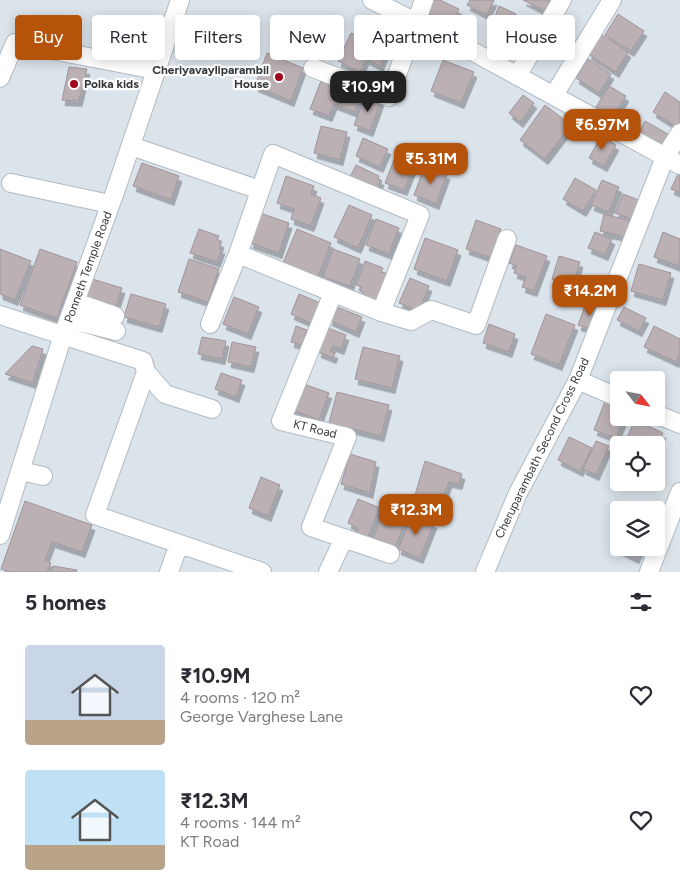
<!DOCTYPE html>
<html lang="en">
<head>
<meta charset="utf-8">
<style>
	body { margin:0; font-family:Figtree,sans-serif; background:#f2f2f3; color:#2b2b33; height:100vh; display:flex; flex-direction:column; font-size:19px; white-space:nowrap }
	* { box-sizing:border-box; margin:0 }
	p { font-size:16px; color:#7c7c81 }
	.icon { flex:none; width:28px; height:28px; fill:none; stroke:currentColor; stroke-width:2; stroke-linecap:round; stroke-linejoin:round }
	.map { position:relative; height:572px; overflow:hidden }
	.sheet { display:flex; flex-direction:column; background:#fff; flex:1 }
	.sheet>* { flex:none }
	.banner { position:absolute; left:15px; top:15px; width:650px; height:45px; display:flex; gap:10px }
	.needle { width:32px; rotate:122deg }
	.buttons { position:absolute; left:610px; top:371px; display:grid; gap:10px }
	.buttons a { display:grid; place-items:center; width:55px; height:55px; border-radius:5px; background:#fff; box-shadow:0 2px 12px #0003; font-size:25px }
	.price { position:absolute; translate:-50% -42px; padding:0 11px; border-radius:10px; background:#b45309; color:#fff; font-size:16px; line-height:32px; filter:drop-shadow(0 1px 2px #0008) }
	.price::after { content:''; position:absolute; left:50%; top:30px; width:15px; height:11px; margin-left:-8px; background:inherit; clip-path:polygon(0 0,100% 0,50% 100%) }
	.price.on { background:#222; color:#fff }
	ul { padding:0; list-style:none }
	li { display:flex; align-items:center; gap:15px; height:125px; padding:0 25px }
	li span { display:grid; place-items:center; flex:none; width:140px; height:100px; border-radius:5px; color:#555 }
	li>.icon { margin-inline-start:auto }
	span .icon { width:60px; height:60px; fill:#fffc; stroke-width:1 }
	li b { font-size:21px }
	h2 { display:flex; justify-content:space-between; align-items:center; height:60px; padding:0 25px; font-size:21px }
	.tag { padding:0 18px; border-radius:5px; background:#fff; box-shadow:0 2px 12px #0003; font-size:18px; line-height:45px }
	.tag.on { background:#b45309; color:#fff }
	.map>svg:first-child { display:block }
</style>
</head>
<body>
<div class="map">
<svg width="680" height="572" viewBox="0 0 680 572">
	<defs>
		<filter id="shadow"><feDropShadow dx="3" dy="5.5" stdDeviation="0" flood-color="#0004"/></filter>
	</defs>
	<rect width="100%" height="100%" fill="#dbe3eb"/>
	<path fill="#bbb0b4" stroke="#9f9499" filter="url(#shadow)" d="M429 0H440L459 9 451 25 423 11Z
		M470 0H494L487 15 467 5Z
		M523 0H550L545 11Z
		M499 6 516 14 512 23 495 16Z
		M618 14 644 31 631 51 605 35Z
		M351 33 387 50 380 66 366 59 360 72 338 61Z
		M601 34 628 52 616 72 588 54Z
		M267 53 303 68 291 101 255 86Z
		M588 59 611 74 599 93 576 78Z
		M443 60 474 72 461 103 431 91Z
		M69 67 87 69 79 101 62 100Z
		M321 81 361 96 355 112 334 104 329 116 310 109Z
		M609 86 626 96 611 120 595 109Z
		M665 92 680 102V123L677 127 653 112Z
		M366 94 381 100 370 131 354 125Z
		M523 95 534 103 520 122 509 113Z
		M545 105 571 125 545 159 520 140Z
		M645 121 673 137 665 150 638 135Z
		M321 126 347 132 340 160 314 153Z
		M601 136 616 145 604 166 589 158Z
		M363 138 388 149 380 167 356 156Z
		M397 152 416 160 404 190 385 183Z
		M142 163 179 176 171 200 133 186Z
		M356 165 379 176 378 179 381 180 376 192 349 179Z
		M425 166 447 174 436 204 414 195Z
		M678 174 680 175V193L671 189Z
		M286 176 314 186 311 194 321 198 311 226 291 219 294 209 277 203Z
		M575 178 596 190 583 211 563 199Z
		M602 180 619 187 609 212 591 205Z
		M623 194 641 201 634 220 615 213Z
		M349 205 372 215 358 248 334 237Z
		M260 213 289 223 279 253 250 243Z
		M604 214 634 222 630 238 600 231Z
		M376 219 399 228 389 254 366 245Z
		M476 220 501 229 492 258 466 249Z
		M199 229 219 236 217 240 221 242 219 249 222 248 217 262 190 253Z
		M297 229 331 243 318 277 283 263Z
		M595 232 612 239 605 255 588 248Z
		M663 232 680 239V261L678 266 654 257Z
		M425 238 458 250 447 281 414 269Z
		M516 245 547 256 534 291 522 287 526 277 514 273 517 266 509 263Z
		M0 249 31 261 15 300 0 294Z
		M40 249 77 262 57 318 20 305Z
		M333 249 360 259 350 286 323 277Z
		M559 256 580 262 573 285 552 279Z
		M189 259 219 269 208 302 178 292Z
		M365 261 383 268 381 272 388 274 377 301 362 295 363 292 360 291 362 287 356 285Z
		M639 264 671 273 663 300 631 291Z
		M410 278 429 286 419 311 399 303Z
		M92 279 122 288 114 312 85 303Z
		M131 294 166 304 159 327 124 317Z
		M299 294 320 303 311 323 291 314Z
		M234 297 259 307 248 334 223 324Z
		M586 303 602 310 594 330 578 325Z
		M335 306 362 317 356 332 329 320Z
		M624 307 646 318 639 331 617 320Z
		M546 314 575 325 559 365 531 354Z
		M489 324 515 334 509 352 483 343Z
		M296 326 307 330 302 345 291 342Z
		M654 326 680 339V353L676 362 644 347Z
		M328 328 346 335 341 349 333 346 330 351 335 353 333 358 318 352Z
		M202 337 226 341 222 359 198 354Z
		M232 342 256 347 251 367 228 362Z
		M32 346 43 349 33 383 5 374Z
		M363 347 400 356 392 388 355 379Z
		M221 373 242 380 236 397 215 389Z
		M301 383 329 393 319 420 291 409Z
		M337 392 389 405 381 436 329 423Z
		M605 401 619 407V418H624L616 438 594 430Z
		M635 420 663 433 656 448V445H627L624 444Z
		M569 437 592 448 580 471 558 460Z
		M596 441 609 446 596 475 583 469Z
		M350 454 376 462 370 493 341 484Z
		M425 461 462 474 459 484 449 482 441 503 432 499 429 509 413 502Z
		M261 477 280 485 268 516 249 508Z
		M358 499 380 508 367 539 355 535 358 528 348 523Z
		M25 501 92 525 82 552 52 542 45 560 51 563 47 572H10L1 569Z
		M384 510 402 517 401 520 405 522 396 546 373 538Z
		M412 514 434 523 420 558 398 549Z
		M619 531V548H641L636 558 611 546Z
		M53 566 77 570 76 572H51Z"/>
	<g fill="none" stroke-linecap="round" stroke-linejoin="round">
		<defs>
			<path id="minor" d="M372 0 461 45 680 165
				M313 68 389 97 424 0
				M517 76 562 0
				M0 78 15 43 156 70
				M554 95 612 0
				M131 146 260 190
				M11 183 110 204
				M238 254 381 312 411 321 431 310 476 325 507 239
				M333 293 281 421 347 437 311 527 390 554
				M75 302 115 316
				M0 315 143 361 146 372 165 394 212 409
				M69 319 116 331
				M210 324 238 254 273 154 420 215 381 312
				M146 372 95 515 262 572
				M578 380 619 398
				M656 414 680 424
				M21 471 43 476
				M0 535 63 335 115 192 180 0
				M169 572 179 544
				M328 572 344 538
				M485 572 518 493 578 380 665 157 680 133
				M649 572 680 492"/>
		</defs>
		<use href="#minor" stroke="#b2bac2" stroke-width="20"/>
		<use href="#minor" stroke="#fff" stroke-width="18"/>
	</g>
	<g fill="#a2051b" stroke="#fff" stroke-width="2">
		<circle cx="279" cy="77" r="5"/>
		<circle cx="74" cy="84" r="5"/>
	</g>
	<g text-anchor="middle" stroke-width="4.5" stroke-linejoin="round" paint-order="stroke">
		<g font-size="12" font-weight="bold" fill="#35383b" stroke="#fff" text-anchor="end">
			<text x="269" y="74">Cheriyavayliparambil<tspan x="269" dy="14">House</tspan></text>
			<text x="84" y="88" text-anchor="start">Polka kids</text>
		</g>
		<g font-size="12" fill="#35383b" stroke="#fff">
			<text transform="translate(88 267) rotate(-70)" y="4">Ponneth Temple Road</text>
			<text transform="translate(315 429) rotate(14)" y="4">KT Road</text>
			<text transform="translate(542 448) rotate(-64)" y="4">Cheruparambath Second Cross Road</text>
		</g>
	</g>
</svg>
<div class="buttons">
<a><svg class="needle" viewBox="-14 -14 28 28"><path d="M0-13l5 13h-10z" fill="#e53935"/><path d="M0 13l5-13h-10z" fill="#7c7c81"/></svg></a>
<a><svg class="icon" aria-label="locate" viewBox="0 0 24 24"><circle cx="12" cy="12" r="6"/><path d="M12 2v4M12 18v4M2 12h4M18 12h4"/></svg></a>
<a><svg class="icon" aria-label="layers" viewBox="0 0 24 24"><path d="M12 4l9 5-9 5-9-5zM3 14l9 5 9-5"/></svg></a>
</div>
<b class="price on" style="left:368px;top:113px">₹10.9M</b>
<b class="price" style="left:602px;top:151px">₹6.97M</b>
<b class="price" style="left:431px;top:185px">₹5.31M</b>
<b class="price" style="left:590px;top:317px">₹14.2M</b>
<b class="price" style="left:416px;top:536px">₹12.3M</b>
<div class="banner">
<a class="tag on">Buy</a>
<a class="tag">Rent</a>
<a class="tag">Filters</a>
<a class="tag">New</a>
<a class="tag">Apartment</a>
<a class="tag">House</a>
</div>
</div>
<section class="sheet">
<h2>5 homes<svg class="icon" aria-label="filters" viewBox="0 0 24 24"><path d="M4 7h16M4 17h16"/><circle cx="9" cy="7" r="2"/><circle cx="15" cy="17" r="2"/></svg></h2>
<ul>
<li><span style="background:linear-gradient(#c9d6e8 75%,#b9a48a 0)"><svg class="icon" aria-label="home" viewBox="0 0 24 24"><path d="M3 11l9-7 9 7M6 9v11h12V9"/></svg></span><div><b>₹10.9M</b><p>4 rooms · 120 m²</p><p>George Varghese Lane</p></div><svg class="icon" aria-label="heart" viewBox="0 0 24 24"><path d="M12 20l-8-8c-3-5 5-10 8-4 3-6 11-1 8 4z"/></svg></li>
<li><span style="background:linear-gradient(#bfe0f5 75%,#b9a48a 0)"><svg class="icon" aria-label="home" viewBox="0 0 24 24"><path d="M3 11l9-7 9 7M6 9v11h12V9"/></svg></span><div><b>₹12.3M</b><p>4 rooms · 144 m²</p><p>KT Road</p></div><svg class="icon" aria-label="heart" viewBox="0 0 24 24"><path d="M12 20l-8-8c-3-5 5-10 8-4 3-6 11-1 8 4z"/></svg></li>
</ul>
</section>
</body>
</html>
